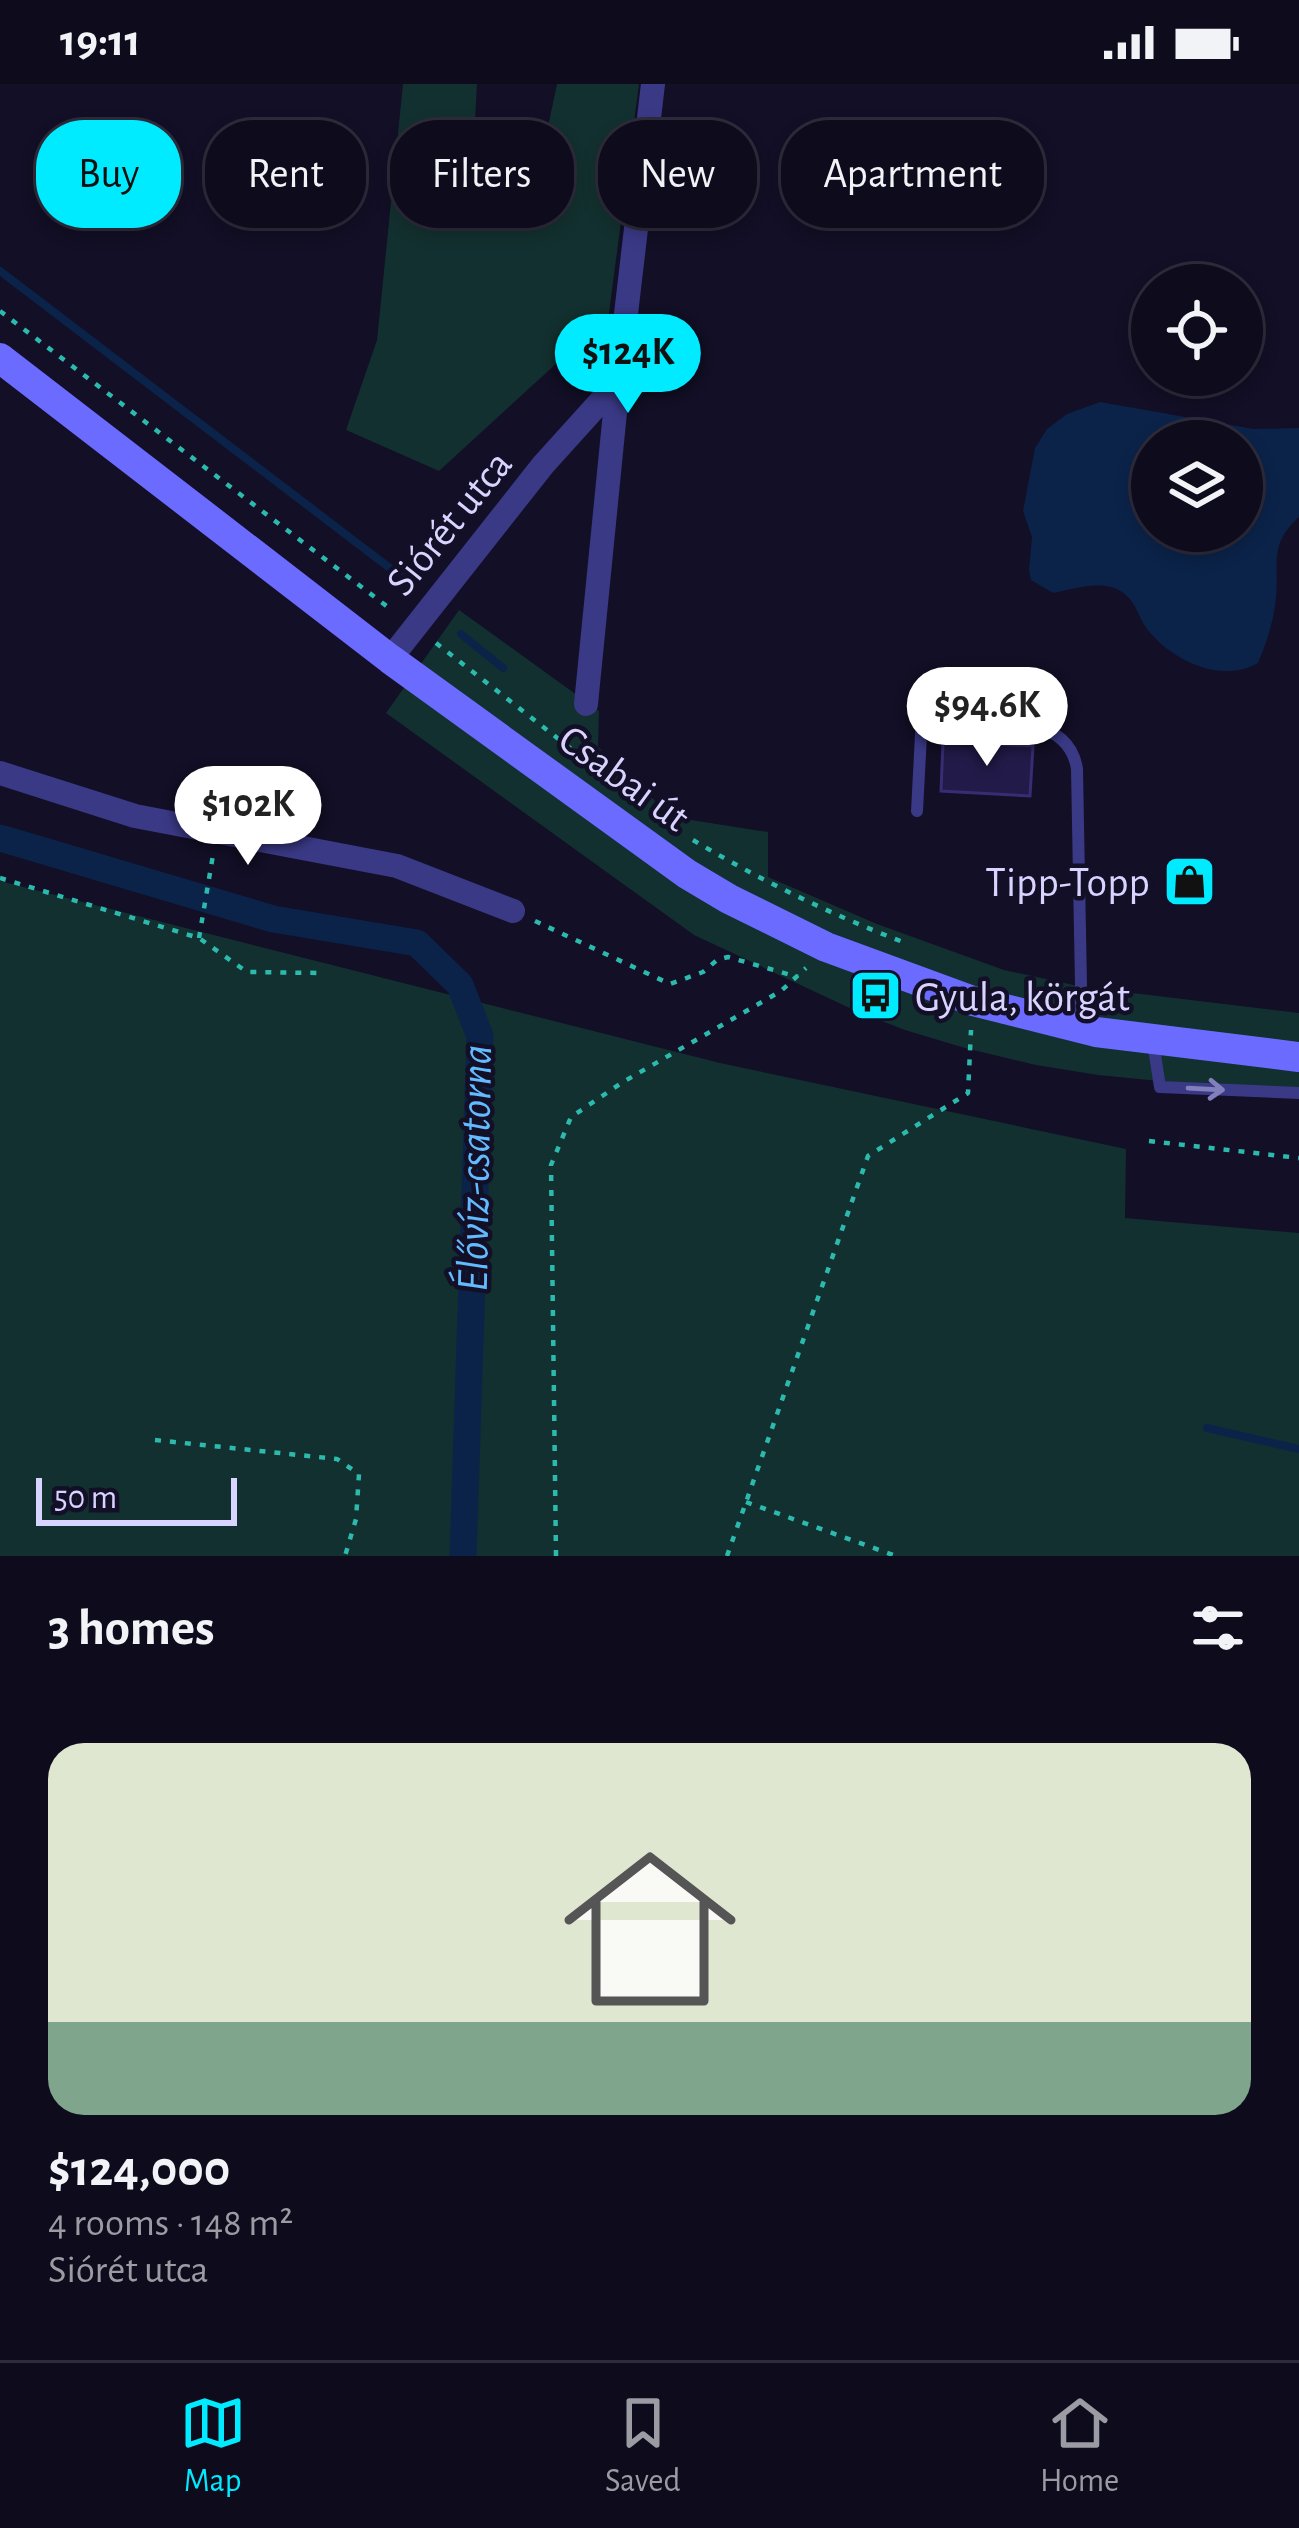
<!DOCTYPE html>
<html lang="en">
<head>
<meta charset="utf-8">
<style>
	body { margin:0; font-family:"Alegreya Sans",sans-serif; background:#1c1929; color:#f1f3f6; height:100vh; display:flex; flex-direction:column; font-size:45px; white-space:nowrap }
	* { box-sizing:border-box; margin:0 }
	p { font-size:39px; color:#9b9ba3 }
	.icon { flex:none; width:66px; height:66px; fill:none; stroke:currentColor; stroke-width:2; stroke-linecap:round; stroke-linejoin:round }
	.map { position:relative; height:1472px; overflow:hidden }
	.drawer { display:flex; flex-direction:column; background:#0e0b1c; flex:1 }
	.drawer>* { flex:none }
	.hud { position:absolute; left:36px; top:36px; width:1227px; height:108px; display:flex; gap:24px }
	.fabs { position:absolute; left:1131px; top:180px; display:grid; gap:24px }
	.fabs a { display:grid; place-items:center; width:132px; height:132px; border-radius:50%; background:#0e0b1c; box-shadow:0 6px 18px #0003,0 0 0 3px #2e2b3b; font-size:60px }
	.scale { position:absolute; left:36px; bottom:30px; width:201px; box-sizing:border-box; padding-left:12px; border:6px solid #d8d4ff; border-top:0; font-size:33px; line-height:42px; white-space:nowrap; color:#d8d4ff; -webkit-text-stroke:9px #120f26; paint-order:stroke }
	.price { position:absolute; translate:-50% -102px; padding:0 27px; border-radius:42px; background:#fff; color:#222; font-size:39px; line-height:78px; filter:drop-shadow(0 3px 6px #0008) }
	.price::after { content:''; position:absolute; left:50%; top:72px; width:36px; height:27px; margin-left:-18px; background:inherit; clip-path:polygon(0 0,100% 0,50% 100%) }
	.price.active { background:#00ebff; color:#111 }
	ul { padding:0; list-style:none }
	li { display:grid; align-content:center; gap:24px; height:636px; padding:0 48px }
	li span { display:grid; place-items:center; height:372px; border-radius:36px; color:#555 }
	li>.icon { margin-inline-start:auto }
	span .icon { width:216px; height:216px; fill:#fffc; stroke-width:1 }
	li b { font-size:51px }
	h2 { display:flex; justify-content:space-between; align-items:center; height:144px; padding:0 48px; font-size:51px }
	.pill { padding:0 42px; border-radius:48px; background:#0e0b1c; box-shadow:0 6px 18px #0003,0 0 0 3px #2e2b3b; font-size:42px; line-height:108px }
	.pill.active { background:#00ebff; color:#111 }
	.status { display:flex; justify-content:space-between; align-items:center; height:84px; padding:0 60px; background:#0e0b1c; direction:ltr }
	.status svg { height:33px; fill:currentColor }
	.tabs { display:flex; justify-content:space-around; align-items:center; height:168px; border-top:3px solid #2e2b3b; background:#0e0b1c; font-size:33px; color:#9b9ba3 }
	.tabs a { display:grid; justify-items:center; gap:6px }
	.tabs .active { color:#00ebff }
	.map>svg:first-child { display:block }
</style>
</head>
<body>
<div class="status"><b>19:11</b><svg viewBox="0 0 49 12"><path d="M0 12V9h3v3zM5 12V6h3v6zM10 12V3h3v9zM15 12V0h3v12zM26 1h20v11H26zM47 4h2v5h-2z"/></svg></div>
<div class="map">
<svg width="1299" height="1472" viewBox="0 0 1299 1472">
	<rect width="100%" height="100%" fill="#120f26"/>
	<path fill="#12302f" d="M403 0H477L474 54 545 57 557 0H639L604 267H570L439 387 346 346 377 256Z
		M459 526 599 627 598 663 672 733 768 748V793L877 840 1004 886 1083 903 1299 929V1011L1098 991 1036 981 965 964 905 946 856 927 694 851 386 629Z
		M0 797 720 979 1126 1065 1125 1134 1299 1149V1472H0Z"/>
	<path fill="#0b2349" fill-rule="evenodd" d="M1100 318 1254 345 1299 344V433C1269 460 1279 478 1276 513 1274 536 1267 558 1258 579 1221 600 1172 577 1147 545 1140 536 1136 520 1127 512 1108 493 1075 505 1053 509L1031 496 1029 486 1032 453 1023 427 1035 364 1047 345 1067 330ZM1152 357H1242V447H1152Z"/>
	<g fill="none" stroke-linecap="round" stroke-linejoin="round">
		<path stroke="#0b2349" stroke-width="8" d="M0 187 412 501
			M461 550 503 584
			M1207 1344 1299 1365"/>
		<path stroke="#0b2349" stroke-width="27" d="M0 754 273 835 417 859 460 901 480 952 463 1472"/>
	</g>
	<path fill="#221a48" stroke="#392c74" stroke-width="3" d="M943 658 1033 662 1030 712 941 707Z"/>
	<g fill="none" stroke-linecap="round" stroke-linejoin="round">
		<path stroke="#2dbaae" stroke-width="4.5" stroke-dasharray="6 9" stroke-linecap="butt" d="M0 227 393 527
			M436 559 630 711
			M693 756C760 796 830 830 903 858
			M0 794 199 854 247 888 324 889
			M535 837 670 900 703 888 717 876 728 873 798 893
			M199 854 213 771
			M1149 1057 1299 1074
			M155 1356 337 1375 359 1390 356 1435 345 1472
			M746 1418 896 1472
			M556 1472 551 1081 571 1033 623 998 781 907 806 884
			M727 1472 868 1072 968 1009 971 946"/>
		<path stroke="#3a3986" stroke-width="12" d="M917 727 922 632 1032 640C1056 648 1073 659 1077 685L1081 902 1077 943
			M1153 958 1160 1003 1299 1009"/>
		<path stroke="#3a3986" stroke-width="24" d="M390 575 543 381 618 298 653 0
			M586 620 618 298
			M0 689 135 732 397 782 513 827"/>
		<path stroke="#6b6bff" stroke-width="30" d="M0 274 390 575 687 790 729 815 826 863 973 917 1096 948 1299 973"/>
	</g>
	<defs><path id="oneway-shaft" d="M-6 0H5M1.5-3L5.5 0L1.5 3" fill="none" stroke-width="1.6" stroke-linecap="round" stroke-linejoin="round" transform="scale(3)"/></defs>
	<use stroke="#817fbc" href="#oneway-shaft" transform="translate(1206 1005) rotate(3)"/>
	<defs>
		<symbol id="shop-square" viewBox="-11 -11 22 22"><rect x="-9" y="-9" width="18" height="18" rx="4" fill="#00ebff" stroke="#120f26"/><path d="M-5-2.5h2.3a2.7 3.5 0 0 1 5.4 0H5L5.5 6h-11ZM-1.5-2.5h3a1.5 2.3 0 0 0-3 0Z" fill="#111"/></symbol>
		<symbol id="bus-square" viewBox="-11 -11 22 22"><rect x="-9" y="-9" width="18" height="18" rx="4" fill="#00ebff" stroke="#120f26"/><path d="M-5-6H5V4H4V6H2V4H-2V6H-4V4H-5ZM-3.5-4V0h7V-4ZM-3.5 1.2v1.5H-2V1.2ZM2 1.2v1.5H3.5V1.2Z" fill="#111"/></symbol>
	</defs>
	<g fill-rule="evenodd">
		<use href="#shop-square" x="1160" y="768" width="59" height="59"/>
		<use href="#bus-square" x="846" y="882" width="59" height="59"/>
	</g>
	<g text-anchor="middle" stroke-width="9" stroke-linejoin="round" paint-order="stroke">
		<g font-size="42" fill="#d8d4ff" stroke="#120f26">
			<text transform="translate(448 438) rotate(-51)" y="15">Siórét utca</text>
			<text transform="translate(625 693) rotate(36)" y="15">Csabai út</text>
		</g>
		<g font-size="42" fill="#d8d4ff" stroke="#120f26" text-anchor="end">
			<text x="1150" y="812">Tipp-Topp</text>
			<text x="915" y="927" text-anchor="start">Gyula, körgát</text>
		</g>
		<g font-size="45" font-style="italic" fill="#62baff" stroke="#120f26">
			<text transform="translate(473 1084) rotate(-89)" y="16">Élővíz-csatorna</text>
		</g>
	</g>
</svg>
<div class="fabs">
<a><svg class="icon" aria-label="locate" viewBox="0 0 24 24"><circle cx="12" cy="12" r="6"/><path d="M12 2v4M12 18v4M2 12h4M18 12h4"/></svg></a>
<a><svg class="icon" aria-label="layers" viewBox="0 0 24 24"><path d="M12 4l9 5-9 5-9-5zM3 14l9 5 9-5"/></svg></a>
</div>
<div class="scale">50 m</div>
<b class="price active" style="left:628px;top:332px">$124K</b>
<b class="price" style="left:987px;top:685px">$94.6K</b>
<b class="price" style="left:248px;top:784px">$102K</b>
<div class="hud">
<a class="pill active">Buy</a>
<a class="pill">Rent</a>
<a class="pill">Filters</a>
<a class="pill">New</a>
<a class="pill">Apartment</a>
</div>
</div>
<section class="drawer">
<h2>3 homes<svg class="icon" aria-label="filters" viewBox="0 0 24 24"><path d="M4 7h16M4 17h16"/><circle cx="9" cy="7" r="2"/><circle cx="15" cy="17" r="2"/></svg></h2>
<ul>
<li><span style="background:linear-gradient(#dfe7d0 75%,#7fa58c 0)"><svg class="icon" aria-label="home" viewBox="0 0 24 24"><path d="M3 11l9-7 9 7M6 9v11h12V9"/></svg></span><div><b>$124,000</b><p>4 rooms · 148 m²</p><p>Siórét utca</p></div></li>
</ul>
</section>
<nav class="tabs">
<a class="active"><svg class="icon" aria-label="map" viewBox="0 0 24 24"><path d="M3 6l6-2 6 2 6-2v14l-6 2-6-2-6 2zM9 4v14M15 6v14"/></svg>Map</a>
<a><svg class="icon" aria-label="saved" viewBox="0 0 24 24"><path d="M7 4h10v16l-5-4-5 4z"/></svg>Saved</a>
<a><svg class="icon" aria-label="home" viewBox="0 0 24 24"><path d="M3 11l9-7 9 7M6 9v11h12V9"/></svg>Home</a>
</nav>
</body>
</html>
